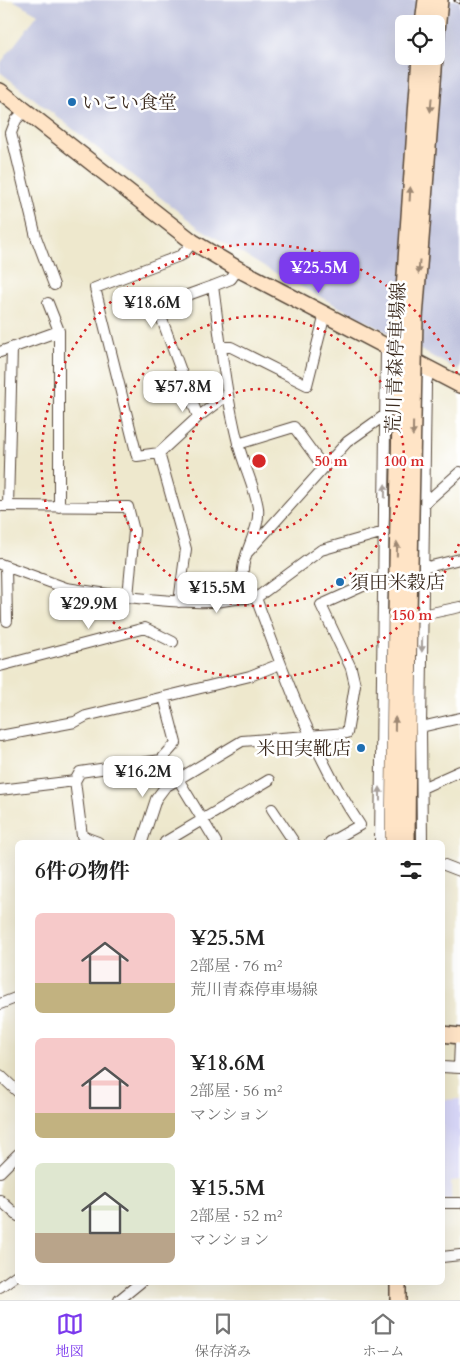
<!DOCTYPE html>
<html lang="ja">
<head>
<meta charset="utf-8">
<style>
	body { margin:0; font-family:Cardo,"Noto Serif JP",serif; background:#f6f6f6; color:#222; height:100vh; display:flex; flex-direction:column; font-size:19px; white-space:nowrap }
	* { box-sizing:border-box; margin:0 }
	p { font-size:16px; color:#767676 }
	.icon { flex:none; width:28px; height:28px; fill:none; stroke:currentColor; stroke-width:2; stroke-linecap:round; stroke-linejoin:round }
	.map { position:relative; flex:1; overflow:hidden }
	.details { position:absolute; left:15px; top:840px; width:430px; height:445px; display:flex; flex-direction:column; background:#fff; border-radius:8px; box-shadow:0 5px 20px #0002 }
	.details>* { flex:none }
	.controls { position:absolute; left:395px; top:15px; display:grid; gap:10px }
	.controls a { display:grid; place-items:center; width:50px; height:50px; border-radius:8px; background:#fff; box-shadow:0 5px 20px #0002; font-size:25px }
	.price { position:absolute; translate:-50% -42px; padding:0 11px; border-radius:10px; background:#fff; color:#222; font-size:16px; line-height:32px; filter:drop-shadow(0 1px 2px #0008) }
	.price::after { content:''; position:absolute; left:50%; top:30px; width:15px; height:11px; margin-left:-8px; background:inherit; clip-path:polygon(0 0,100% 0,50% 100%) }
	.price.current { background:#7c3aed; color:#fff }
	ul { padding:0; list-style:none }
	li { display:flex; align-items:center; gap:15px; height:125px; padding:0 20px }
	li span { display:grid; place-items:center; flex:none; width:140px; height:100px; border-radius:8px; color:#555 }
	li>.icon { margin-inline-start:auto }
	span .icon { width:60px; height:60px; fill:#fffc; stroke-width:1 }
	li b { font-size:21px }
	h2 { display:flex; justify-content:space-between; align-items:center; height:60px; padding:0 20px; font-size:21px }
	.dock { display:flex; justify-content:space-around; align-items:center; height:70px; border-top:1px solid #e0e0e0; background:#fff; font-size:14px; color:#767676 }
	.dock a { display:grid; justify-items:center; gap:2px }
	.dock .current { color:#7c3aed }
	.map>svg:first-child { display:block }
</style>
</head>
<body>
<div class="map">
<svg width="460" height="1300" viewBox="0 0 460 1300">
	<rect width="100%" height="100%" fill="#fff"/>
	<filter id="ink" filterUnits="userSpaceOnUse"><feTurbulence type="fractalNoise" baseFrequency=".02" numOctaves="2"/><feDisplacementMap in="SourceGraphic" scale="10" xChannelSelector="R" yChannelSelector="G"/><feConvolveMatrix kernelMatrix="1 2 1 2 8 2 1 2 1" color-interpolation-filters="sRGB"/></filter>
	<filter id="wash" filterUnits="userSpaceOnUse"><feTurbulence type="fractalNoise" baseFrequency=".0096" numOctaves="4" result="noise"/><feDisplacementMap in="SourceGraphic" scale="20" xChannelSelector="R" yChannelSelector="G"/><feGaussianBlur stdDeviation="1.12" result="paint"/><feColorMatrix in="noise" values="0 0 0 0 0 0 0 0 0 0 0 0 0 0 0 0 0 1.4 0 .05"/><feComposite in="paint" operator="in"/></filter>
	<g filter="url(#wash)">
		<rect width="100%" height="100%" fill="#eee8cd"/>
		<path fill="#d8d7f8" d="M460 1099V1180L451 1181V1200H443L442 1100Z"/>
		<path fill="#bfc2dd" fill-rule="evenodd" d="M13 0H460V365L458 370 264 267 198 227 0 72V64L38 14ZM404 24H436V56H404Z"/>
	</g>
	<g filter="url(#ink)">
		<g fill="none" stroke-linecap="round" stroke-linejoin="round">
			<defs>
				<path id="street" d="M25 111 16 120 11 133 36 237 54 285
					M193 242 182 255 95 288 137 456 159 453 198 417 227 395
					M238 269 231 279 213 286C220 338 225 391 238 443 243 464 255 487 258 508 261 537 233 558 246 596
					M48 303 59 331V507
					M221 347H231L307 385 325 314
					M0 352 59 331
					M198 417 157 306 213 286
					M238 444 294 427 324 468
					M159 453 186 549 179 602
					M424 504 460 472
					M0 506 128 507 134 531 128 597C155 600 182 603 210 602 226 602 240 596 256 598L321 550 384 532
					M8 506 12 348
					M248 552 347 442 385 415
					M0 564 66 588 128 597
					M6 566 7 621
					M423 568 460 559
					M256 598C285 676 313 755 360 825L330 842
					M422 615 460 607
					M0 666 145 628 173 642
					M421 727 460 718
					M0 736 75 722 86 716 250 676 280 664
					M178 779 216 842
					M75 781 80 772 161 760 176 743 164 697
					M422 788 460 771
					M0 790 75 781 82 836 98 842
					M272 809 294 842
					M142 842 156 799 165 787 242 741 347 733 355 685 351 668 321 605 383 577
					M165 842 269 780
					M380 842 386 347
					M422 842 421 727 426 383 430 369
					M442 864 460 871
					M0 1004 18 997
					M442 1067 460 1068
					M459 1068 460 1041
					M0 1075 18 1092
					M0 1172 18 1154
					M0 1200 18 1216
					M442 1203H460
					M442 1257 460 1255
					M0 1287 18 1274
					M119 1300 141 1282"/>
				<path id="secondary" d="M423 24 426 0
					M436 41 440 0
					M0 91 193 242 238 269 460 385
					M393 842 396 615
					M407 842 409 615
					M442 1034 460 1036
					M398 1300V1282"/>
			</defs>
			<use href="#street" stroke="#564638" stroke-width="12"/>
			<use href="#secondary" stroke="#564638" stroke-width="18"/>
			<use href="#street" stroke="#fff" stroke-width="10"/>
			<use href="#secondary" stroke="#ffe4c6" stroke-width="15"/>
			<defs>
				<path id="rail" d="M456 0 460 2"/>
			</defs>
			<use href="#rail" stroke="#3b2a1e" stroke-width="5"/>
			<use href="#rail" stroke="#fff" stroke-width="3" stroke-dasharray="9" stroke-linecap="butt"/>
			<defs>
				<path id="secondary-bridge" d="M396 615 402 319 420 56
					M409 615 415 318 435 56"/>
			</defs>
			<use href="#secondary-bridge" stroke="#564638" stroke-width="18" stroke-linecap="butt"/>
			<use href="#secondary-bridge" stroke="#ffe4c6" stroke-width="15"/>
		</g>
		<defs><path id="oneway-solid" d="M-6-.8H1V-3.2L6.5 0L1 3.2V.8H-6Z" transform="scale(1.25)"/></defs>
		<g fill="#9d8772">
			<use href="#oneway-solid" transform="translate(431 105) rotate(95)"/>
			<use href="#oneway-solid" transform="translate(410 194) rotate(-87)"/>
			<use href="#oneway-solid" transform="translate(419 267) rotate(94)"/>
			<use href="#oneway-solid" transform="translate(413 429) rotate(91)"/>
			<use href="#oneway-solid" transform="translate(397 549) rotate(-89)"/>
			<use href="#oneway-solid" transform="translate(395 724) rotate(-89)"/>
		</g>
		<g fill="#a79f9a">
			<use href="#oneway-solid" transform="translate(385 491) rotate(-89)"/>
			<use href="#oneway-solid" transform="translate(422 645) rotate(91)"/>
			<use href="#oneway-solid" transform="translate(380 794) rotate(-90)"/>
		</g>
	</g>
	<g fill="none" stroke="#d62828" stroke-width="2.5" stroke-dasharray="2.5 5">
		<circle cx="259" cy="461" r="72"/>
		<circle cx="259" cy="461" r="145"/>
		<path d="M459 544A217 217 0 1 1 459 378"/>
	</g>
	<g fill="#1f6fb2" stroke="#fff" stroke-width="2">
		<circle cx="72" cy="102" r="5"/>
		<circle cx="340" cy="582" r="5"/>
		<circle cx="361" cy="748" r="5"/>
	</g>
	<g text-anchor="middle" stroke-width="5" stroke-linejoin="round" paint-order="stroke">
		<g font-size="19" fill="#3b2a1e" stroke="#fff" text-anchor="start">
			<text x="82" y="109">いこい食堂</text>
			<text x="350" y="589">須田米穀店</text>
			<text x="351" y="755" text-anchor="end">米田実靴店</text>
		</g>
		<g font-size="19" fill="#3b2a1e" stroke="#fff">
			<text transform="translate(395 358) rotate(-88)" y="7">荒川青森停車場線</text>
		</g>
	</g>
	<circle cx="259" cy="461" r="8" fill="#d62828" stroke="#fff" stroke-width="2.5"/>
	<g font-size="15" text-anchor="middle" font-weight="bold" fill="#d62828" stroke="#fff" stroke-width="5" stroke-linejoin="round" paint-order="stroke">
		<text x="331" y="466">50 m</text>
		<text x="404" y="466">100 m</text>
		<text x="412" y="620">150 m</text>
	</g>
</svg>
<div class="controls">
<a><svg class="icon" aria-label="locate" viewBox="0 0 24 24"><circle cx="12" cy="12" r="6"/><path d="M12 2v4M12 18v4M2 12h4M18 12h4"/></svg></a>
</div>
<b class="price current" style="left:319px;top:294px">¥25.5M</b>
<b class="price" style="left:152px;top:329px">¥18.6M</b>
<b class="price" style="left:183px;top:413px">¥57.8M</b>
<b class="price" style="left:217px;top:614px">¥15.5M</b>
<b class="price" style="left:89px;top:630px">¥29.9M</b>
<b class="price" style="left:143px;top:798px">¥16.2M</b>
<section class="details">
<h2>6件の物件<svg class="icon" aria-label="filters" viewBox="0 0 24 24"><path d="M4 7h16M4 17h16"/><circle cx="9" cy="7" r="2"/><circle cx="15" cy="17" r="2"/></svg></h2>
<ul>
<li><span style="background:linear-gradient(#f6c9c9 70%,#c2b280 0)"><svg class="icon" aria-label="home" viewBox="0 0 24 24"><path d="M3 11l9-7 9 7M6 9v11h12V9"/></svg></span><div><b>¥25.5M</b><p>2部屋 · 76 m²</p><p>荒川青森停車場線</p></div></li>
<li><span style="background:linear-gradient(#f6c9c9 75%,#c2b280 0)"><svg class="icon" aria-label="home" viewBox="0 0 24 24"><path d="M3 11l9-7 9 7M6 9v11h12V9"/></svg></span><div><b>¥18.6M</b><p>2部屋 · 56 m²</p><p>マンション</p></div></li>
<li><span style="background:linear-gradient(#dfe7d0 70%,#b9a48a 0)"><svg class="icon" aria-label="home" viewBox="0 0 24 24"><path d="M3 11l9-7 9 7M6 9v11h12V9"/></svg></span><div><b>¥15.5M</b><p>2部屋 · 52 m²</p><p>マンション</p></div></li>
</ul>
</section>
</div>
<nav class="dock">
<a class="current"><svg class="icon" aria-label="map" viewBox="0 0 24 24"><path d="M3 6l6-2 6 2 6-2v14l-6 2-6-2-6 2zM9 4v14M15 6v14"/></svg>地図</a>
<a><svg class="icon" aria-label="saved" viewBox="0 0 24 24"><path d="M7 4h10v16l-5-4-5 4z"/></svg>保存済み</a>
<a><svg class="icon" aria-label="home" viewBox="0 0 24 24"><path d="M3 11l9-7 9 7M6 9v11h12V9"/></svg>ホーム</a>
</nav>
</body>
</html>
